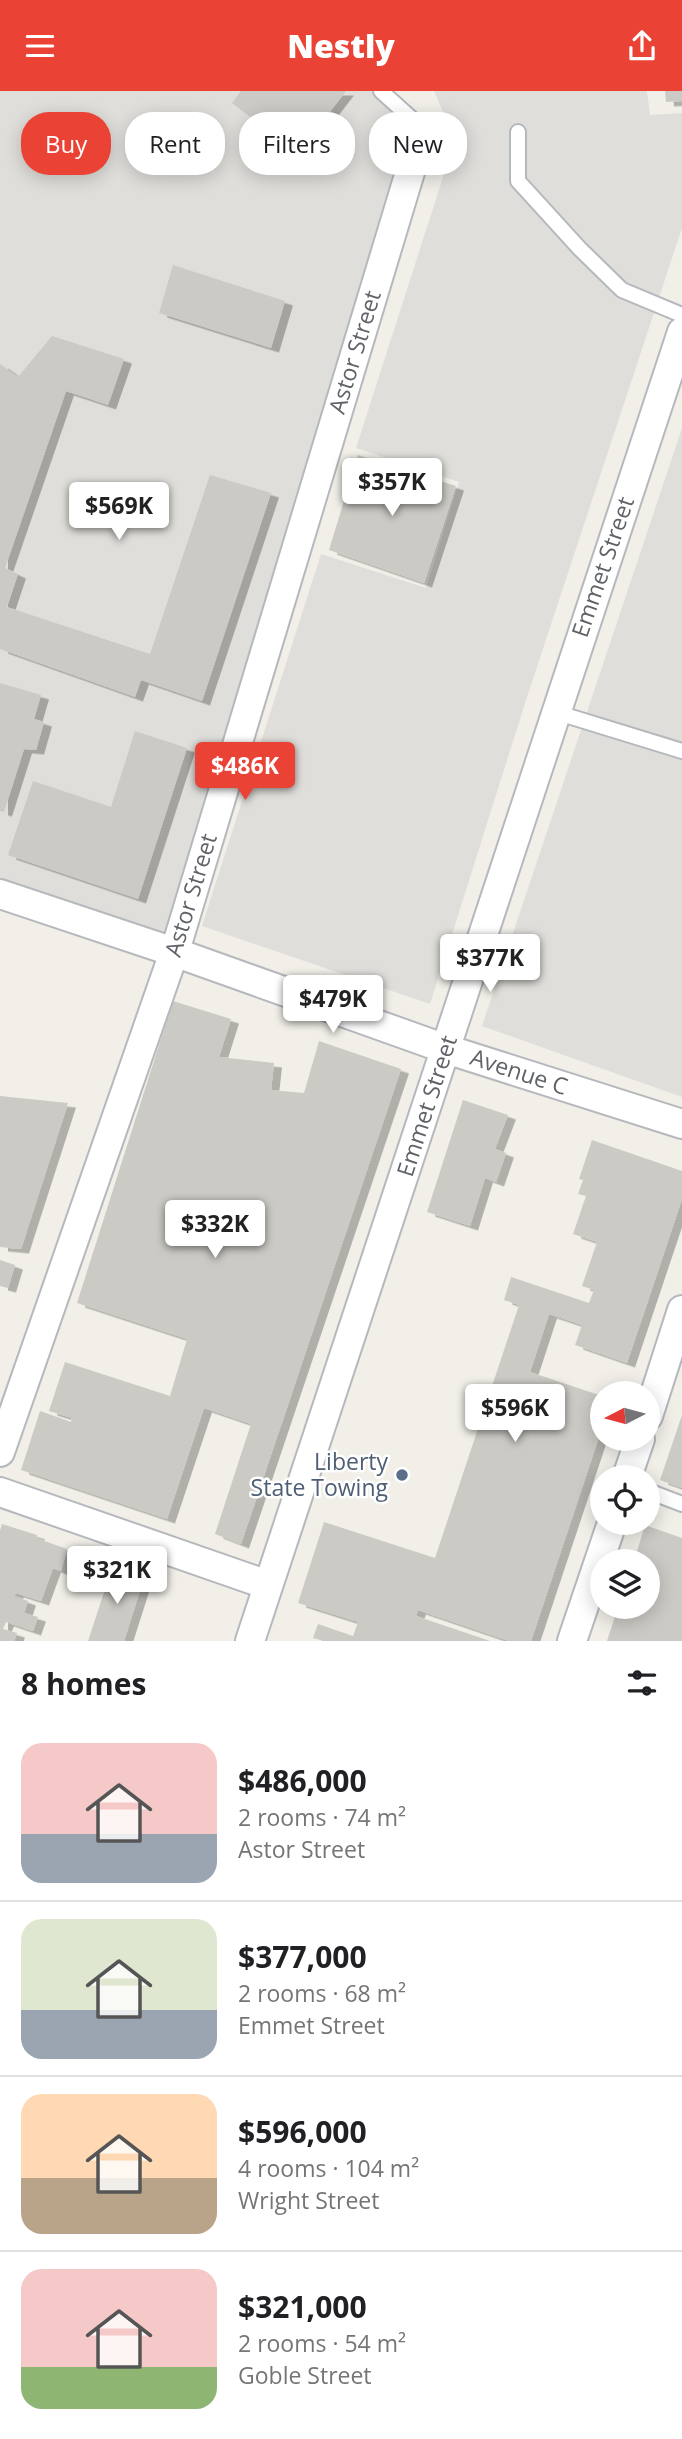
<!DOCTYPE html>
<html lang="en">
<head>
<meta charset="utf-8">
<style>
	body { margin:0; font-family:"Open Sans",sans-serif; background:#f6f6f6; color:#202124; height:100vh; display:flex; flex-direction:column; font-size:26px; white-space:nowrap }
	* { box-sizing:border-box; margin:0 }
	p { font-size:23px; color:#757577 }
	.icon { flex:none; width:38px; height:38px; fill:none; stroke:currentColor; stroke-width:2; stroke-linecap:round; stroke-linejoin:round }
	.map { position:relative; height:1550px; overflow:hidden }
	.drawer { display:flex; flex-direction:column; background:#fff; flex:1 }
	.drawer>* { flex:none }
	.banner { position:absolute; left:21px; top:21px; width:640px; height:63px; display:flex; gap:14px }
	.needle { width:46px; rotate:264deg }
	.buttons { position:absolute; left:590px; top:1290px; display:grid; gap:14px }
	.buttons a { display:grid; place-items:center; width:70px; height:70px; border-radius:50%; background:#fff; box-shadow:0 4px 18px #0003; font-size:35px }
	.price { position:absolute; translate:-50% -60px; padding:0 16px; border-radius:7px; background:#fff; color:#222; font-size:23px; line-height:46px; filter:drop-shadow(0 2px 4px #0008) }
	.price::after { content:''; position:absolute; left:50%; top:42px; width:21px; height:16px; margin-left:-10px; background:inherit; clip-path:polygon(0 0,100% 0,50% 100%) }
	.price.active { background:#ea4335; color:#fff }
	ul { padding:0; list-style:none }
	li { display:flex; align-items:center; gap:21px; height:175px; padding:0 21px }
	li+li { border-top:2px solid #e0e0e0 }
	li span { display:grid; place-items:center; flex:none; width:196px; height:140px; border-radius:21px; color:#555 }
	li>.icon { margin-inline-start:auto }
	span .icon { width:84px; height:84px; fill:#fffc; stroke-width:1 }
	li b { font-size:30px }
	h2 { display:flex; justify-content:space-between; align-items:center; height:84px; padding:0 21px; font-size:30px }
	.pill { padding:0 24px; border-radius:28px; background:#fff; box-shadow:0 4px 18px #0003; font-size:24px; line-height:63px }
	.pill.active { background:#ea4335; color:#fff }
	header { display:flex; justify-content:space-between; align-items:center; height:91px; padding:0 21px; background:#ea4335; color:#fff; font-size:32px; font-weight:800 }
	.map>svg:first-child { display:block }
</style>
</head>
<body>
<header><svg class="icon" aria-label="menu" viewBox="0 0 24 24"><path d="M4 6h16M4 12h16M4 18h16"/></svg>Nestly<svg class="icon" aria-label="share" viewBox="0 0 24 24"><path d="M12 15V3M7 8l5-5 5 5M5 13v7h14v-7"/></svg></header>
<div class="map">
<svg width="682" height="1550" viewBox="0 0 682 1550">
	<defs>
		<filter id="shadow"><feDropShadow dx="8" dy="4.5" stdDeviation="0" flood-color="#0004"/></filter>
	</defs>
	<rect width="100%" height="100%" fill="#f1efe8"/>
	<path fill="#e0deda" d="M0 0H379L429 41 174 861 0 803Z
		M434 0H647L650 24 682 22V137L527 606 430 913 202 835 321 463 426 497 459 391 356 357 455 49Z
		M682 337V1006L482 935Z"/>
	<path fill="#cccac5" filter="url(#shadow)" d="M241 0H346L298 62 232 12Z
		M665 0H682V10L666 11Z
		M173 174 285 210 271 257 159 222Z
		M52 245 124 268 108 314 66 300 5 477 18 483 7 516 150 563 210 384 271 402 202 610 141 589 135 606 0 558V273L18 286Z
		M358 364 456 395 424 492 329 459Z
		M0 592 41 604 34 628 44 631 36 659 24 658 4 721 0 720Z
		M135 640 187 657 138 808 8 764 33 690 111 716Z
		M173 910 231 928 219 966 274 972 271 999 304 1002 319 950 401 978 241 1453 215 1443 251 1333 204 1317 167 1428 21 1379 40 1320 71 1331 72 1327 49 1320 65 1271 170 1305 187 1248 77 1212Z
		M0 1005 68 1012 21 1158 0 1156Z
		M463 1009 508 1024 495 1058 506 1062 496 1091 485 1087 470 1135 427 1121Z
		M592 1049 682 1080V1108L627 1272 575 1254 582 1234 549 1223 530 1281 602 1305V1337L531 1550H509L418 1519 416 1525 490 1550H324L313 1547 318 1533 353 1545 358 1531 298 1512 324 1431 435 1467 519 1214 504 1209 511 1186 589 1212 594 1199 582 1195 597 1151 573 1143 586 1105 578 1103 583 1089 579 1088Z
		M0 1169 15 1174 8 1197 0 1195Z
		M682 1324V1397L660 1389Z
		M2 1433 37 1444 36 1447 67 1458 61 1480 53 1477 41 1510 16 1502 14 1505 28 1510 24 1522 38 1526 33 1540 6 1531 3 1538 17 1542 14 1550H0V1440Z
		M645 1434 682 1447V1550H607L618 1516H648V1470H634Z
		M113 1474 145 1484 124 1550H88Z"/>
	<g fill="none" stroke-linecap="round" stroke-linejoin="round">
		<defs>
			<path id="service" d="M381 0 423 38
				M518 41V90L580 158 622 199 682 224
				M555 621 682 660
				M648 1400 682 1413"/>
			<path id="minor" d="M0 803 174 861 446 958 682 1033
				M648 1325 682 1219
				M0 1361 178 850 423 38
				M627 1386 640 1348
				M0 1401 268 1494
				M250 1550 682 241
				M572 1550 612 1432"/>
		</defs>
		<use href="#service" stroke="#b5b8bc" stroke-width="18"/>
		<use href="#minor" stroke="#b5b8bc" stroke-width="32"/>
		<use href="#service" stroke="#fff" stroke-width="14"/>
		<use href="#minor" stroke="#fff" stroke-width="28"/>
	</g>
	<circle fill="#5c6f8a" stroke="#fff" stroke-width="2.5" cx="402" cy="1384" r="7"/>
	<g text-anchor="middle" stroke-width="5" stroke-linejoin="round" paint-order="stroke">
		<g font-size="23" fill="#5f6368" stroke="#fff">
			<text transform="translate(355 261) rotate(-73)" y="8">Astor Street</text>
			<text transform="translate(603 476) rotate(-71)" y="8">Emmet Street</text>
			<text transform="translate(191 804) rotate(-73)" y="8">Astor Street</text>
			<text transform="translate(519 981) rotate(18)" y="8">Avenue C</text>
			<text transform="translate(427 1015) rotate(-72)" y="8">Emmet Street</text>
		</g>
		<g font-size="23" fill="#4e5e75" stroke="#fff" text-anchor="end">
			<text x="388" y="1379">Liberty<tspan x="388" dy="26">State Towing</tspan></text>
		</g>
	</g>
</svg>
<div class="buttons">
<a><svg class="needle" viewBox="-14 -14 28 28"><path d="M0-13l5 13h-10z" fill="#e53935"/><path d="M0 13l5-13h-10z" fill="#757577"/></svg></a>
<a><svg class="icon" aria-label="locate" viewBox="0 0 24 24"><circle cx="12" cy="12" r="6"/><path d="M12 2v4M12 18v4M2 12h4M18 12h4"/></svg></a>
<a><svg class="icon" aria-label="layers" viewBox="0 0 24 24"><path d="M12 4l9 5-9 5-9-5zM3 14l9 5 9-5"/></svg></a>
</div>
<b class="price" style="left:392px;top:427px">$357K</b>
<b class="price" style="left:119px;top:451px">$569K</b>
<b class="price active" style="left:245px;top:711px">$486K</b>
<b class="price" style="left:490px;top:903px">$377K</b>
<b class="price" style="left:333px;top:944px">$479K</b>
<b class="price" style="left:215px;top:1169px">$332K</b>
<b class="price" style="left:515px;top:1353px">$596K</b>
<b class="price" style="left:117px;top:1515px">$321K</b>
<div class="banner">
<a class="pill active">Buy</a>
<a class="pill">Rent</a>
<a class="pill">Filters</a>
<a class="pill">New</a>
</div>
</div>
<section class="drawer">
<h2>8 homes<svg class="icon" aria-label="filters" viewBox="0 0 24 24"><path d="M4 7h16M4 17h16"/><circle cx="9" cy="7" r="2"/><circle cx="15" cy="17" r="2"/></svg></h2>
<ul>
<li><span style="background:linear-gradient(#f6c9c9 65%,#9aa5b1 0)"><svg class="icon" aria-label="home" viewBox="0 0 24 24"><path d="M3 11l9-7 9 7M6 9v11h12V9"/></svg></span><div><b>$486,000</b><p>2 rooms · 74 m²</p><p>Astor Street</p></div></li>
<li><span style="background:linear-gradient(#dfe7d0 65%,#9aa5b1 0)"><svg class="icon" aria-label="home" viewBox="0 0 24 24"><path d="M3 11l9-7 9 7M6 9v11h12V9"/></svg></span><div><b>$377,000</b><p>2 rooms · 68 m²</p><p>Emmet Street</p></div></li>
<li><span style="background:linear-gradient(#ffd9b3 60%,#b9a48a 0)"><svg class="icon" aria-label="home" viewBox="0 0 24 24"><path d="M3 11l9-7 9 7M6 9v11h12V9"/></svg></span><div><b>$596,000</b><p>4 rooms · 104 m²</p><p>Wright Street</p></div></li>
<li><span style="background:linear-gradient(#f6c9c9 70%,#8fb573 0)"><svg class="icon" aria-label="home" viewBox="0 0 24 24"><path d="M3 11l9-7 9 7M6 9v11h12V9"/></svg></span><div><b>$321,000</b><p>2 rooms · 54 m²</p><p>Goble Street</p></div></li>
</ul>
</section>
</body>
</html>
